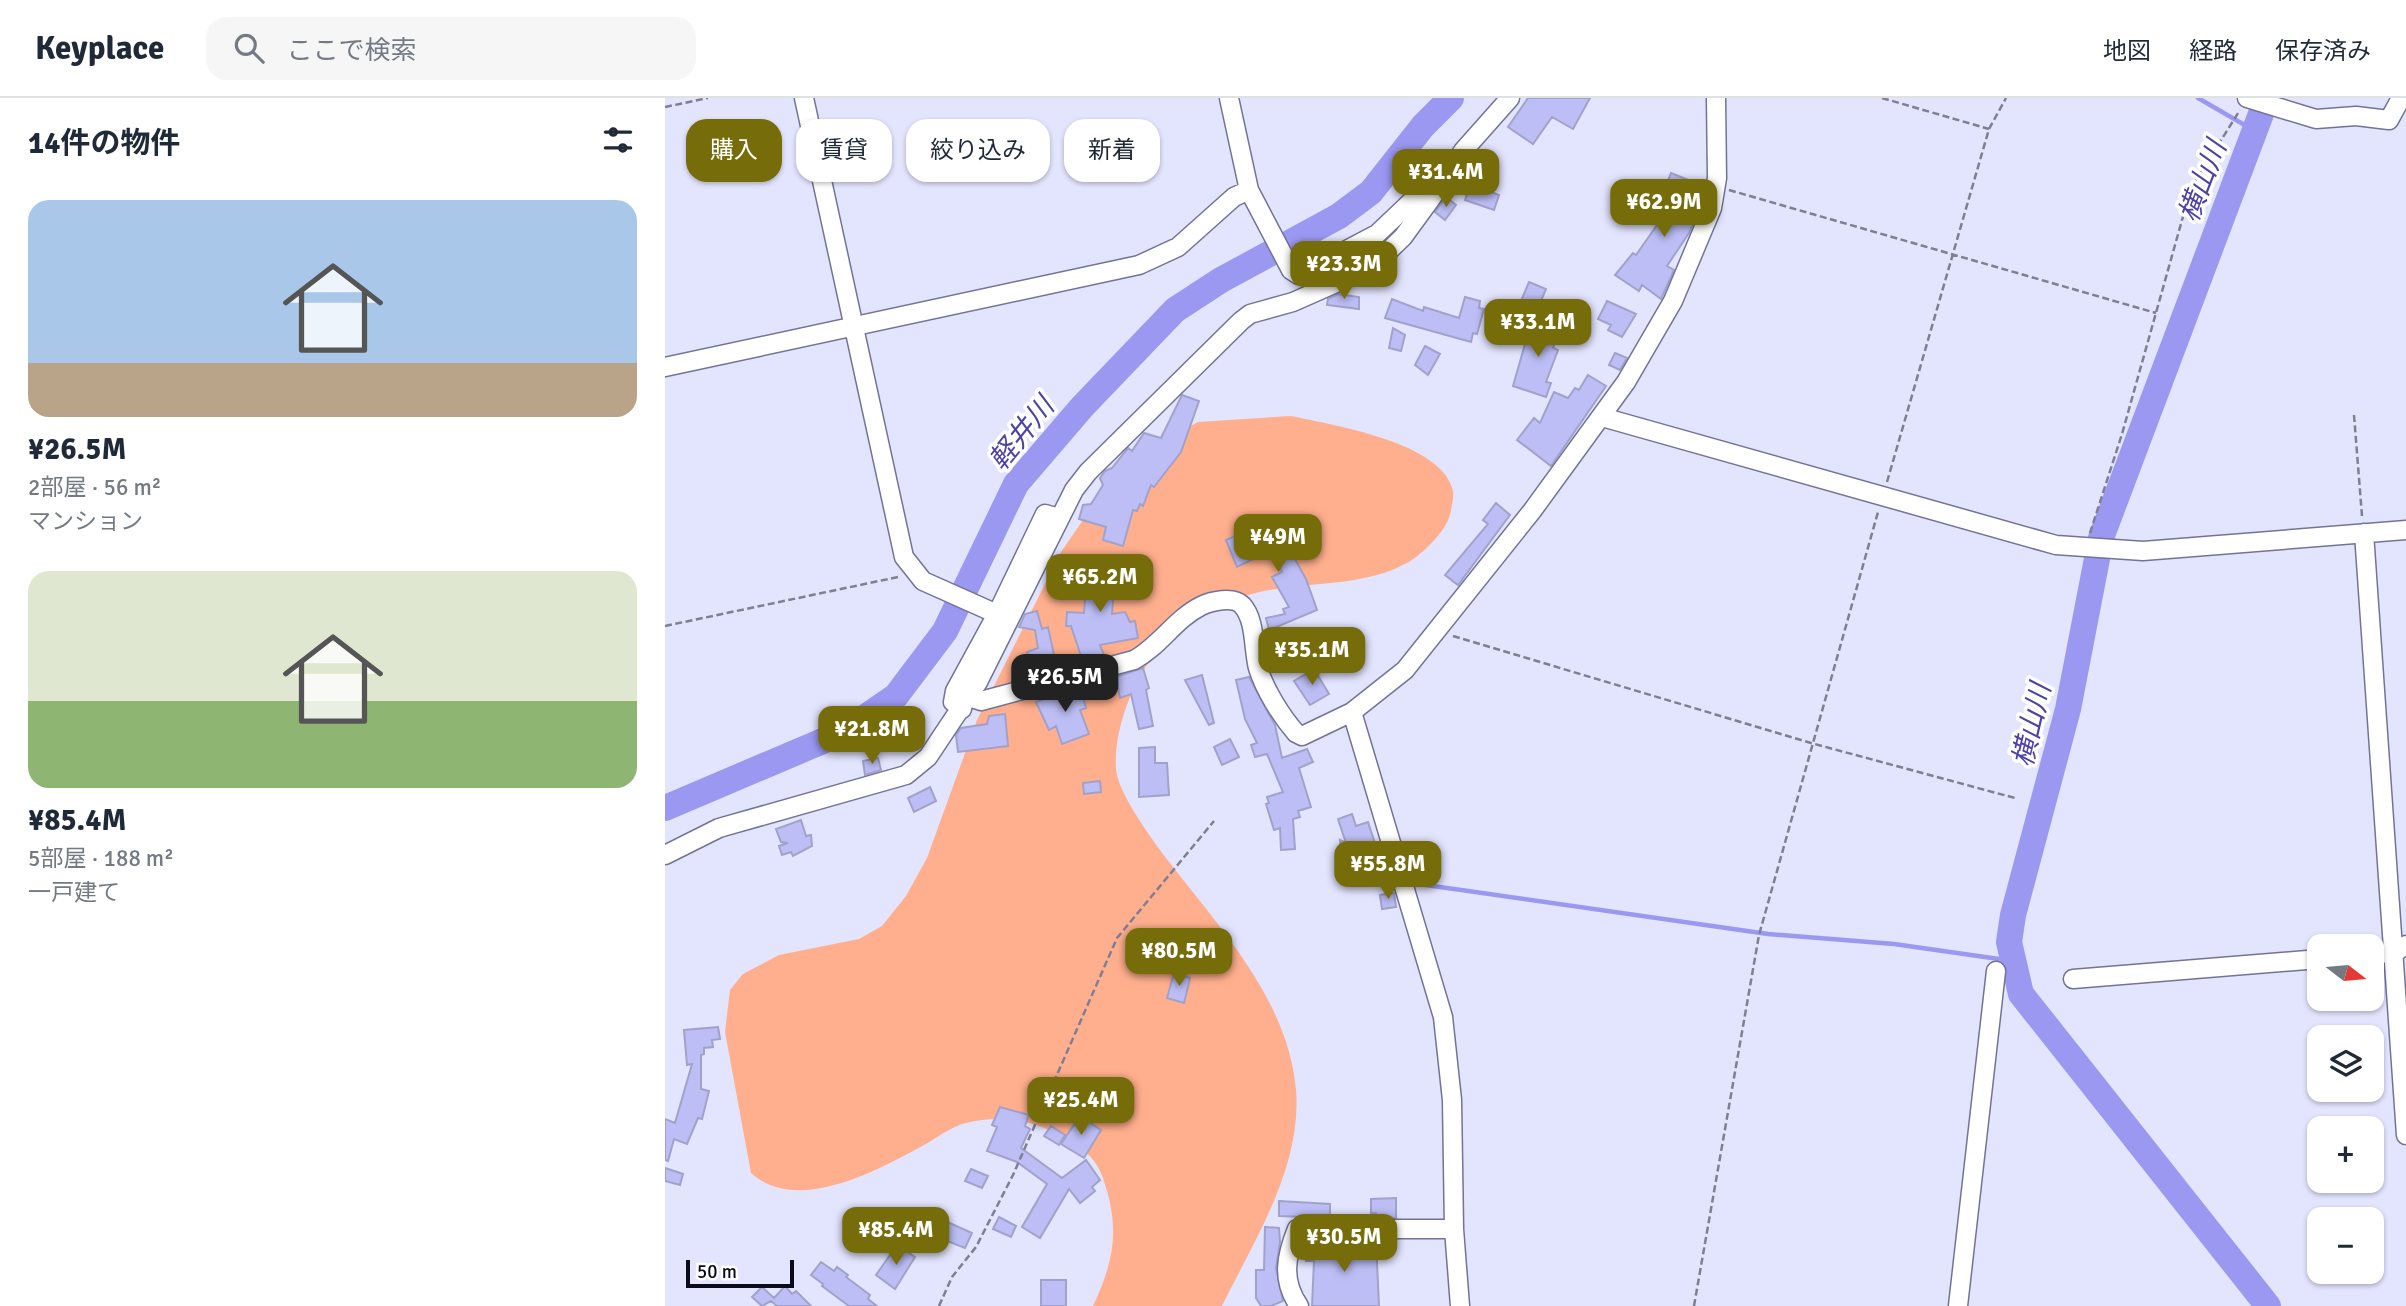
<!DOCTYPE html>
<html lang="ja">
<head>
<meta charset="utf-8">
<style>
	body { margin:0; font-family:Signika,"Noto Sans JP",sans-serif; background:#f6f6f7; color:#1f2937; height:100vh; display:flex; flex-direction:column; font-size:26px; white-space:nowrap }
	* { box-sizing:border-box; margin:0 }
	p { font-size:23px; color:#747a83 }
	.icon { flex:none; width:38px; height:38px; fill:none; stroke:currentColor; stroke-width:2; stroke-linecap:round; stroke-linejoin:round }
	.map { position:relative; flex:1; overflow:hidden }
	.sheet { display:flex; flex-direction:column; background:#fff; width:665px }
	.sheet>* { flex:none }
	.top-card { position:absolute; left:21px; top:21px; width:665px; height:63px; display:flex; gap:14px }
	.needle { width:46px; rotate:106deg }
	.controls { position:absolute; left:1642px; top:836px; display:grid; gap:14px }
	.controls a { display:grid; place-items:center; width:77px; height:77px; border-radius:14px; background:#fff; box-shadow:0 2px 5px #0004; font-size:35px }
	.scale { position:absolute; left:21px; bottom:18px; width:108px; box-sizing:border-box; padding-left:7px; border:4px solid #0b0a18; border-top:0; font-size:19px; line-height:24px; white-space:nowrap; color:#0b0a18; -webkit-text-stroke:5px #fff; paint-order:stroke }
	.price { position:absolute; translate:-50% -60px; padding:0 16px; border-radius:14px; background:#766d0a; color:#fff; font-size:23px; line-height:46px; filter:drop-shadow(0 2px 4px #0008) }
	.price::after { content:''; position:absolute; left:50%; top:42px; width:21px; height:16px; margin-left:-10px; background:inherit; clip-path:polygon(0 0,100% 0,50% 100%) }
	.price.selected { background:#222; color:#fff }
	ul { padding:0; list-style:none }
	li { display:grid; align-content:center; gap:14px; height:371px; padding:0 28px }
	li span { display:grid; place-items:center; height:217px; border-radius:21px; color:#555 }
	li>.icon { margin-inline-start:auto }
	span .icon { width:126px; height:126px; fill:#fffc; stroke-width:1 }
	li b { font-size:30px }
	h2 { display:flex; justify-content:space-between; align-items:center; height:84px; padding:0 28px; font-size:30px }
	.chip { padding:0 24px; border-radius:21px; background:#fff; box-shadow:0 2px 5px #0004; font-size:24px; line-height:63px }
	.chip.selected { background:#766d0a; color:#fff }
	header { display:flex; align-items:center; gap:42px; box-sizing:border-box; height:98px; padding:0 35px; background:#fff; border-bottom:2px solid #e0e1e3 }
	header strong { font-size:33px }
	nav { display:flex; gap:38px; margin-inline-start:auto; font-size:24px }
	.search { width:490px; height:63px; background:#f6f6f7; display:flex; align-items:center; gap:18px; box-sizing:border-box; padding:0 24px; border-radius:21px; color:#747a83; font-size:26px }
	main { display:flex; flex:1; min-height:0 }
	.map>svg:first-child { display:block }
</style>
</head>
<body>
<header>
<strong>Keyplace</strong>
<div class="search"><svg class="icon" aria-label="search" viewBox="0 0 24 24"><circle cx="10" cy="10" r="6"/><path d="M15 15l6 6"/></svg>ここで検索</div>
<nav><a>地図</a><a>経路</a><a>保存済み</a></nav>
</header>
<main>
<section class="sheet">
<h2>14件の物件<svg class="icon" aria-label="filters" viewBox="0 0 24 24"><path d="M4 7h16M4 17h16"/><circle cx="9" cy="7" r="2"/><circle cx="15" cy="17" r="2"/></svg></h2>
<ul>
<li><span style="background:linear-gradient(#a9c7e8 75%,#b9a48a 0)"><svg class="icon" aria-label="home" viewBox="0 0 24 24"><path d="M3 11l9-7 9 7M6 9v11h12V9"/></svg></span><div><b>¥26.5M</b><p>2部屋 · 56 m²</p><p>マンション</p></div></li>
<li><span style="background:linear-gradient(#dfe7d0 60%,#8fb573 0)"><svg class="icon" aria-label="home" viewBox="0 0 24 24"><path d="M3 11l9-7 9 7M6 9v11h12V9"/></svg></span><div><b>¥85.4M</b><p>5部屋 · 188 m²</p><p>一戸建て</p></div></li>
</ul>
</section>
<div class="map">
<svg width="1741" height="1208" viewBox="0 0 1741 1208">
	<rect width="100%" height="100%" fill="#e3e4fe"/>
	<path fill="#ffaf8d" d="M626 318C667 327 778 344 788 393 789 398 787 407 786 412 784 431 758 456 742 465 702 487 655 484 611 491 554 499 492 537 469 590 458 613 449 645 451 671 453 695 486 740 501 760 554 829 623 901 631 992 637 1069 590 1141 557 1208H428C450 1161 455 1130 438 1080 430 1057 414 1048 394 1037 365 1021 333 1017 301 1025 287 1028 272 1040 259 1047 213 1072 133 1117 86 1075L60 934 65 892 78 876 114 857 194 841 217 828 241 798 262 760 312 622 396 454 438 393 478 354 533 324Z"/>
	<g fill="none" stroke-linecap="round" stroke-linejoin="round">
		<path stroke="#9b98f2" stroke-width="4.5" d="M1533 0 1590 33
			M754 786 1103 836 1229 846 1348 863"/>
		<path stroke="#9b98f2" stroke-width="26" d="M1602 0 1436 440 1403 611 1348 817 1344 844 1356 896 1603 1208
			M0 710 179 634 231 598 280 533 351 386 417 309 510 212 556 182 674 118 706 94 758 28 786 0"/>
	</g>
	<path fill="#bdbef5" stroke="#a1a2cb" stroke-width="2" d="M863 0H925L908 31 887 19 868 46 843 29Z
		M1006 75 1036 87 1030 103 1036 105 1024 135 1002 168 1009 172 996 201 977 187 974 193 950 177 968 155 971 157 992 127 990 125 1005 95 999 93Z
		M808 77 824 82 821 92 834 97 829 112 800 102Z
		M781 99 791 107 780 122 770 114Z
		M864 184 881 191 873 210 856 203Z
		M673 196 694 199V211L662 207 663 201Z
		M800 199 815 203 814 210 819 211 812 236 808 235 806 244 720 220 727 201 758 213 759 209 794 220Z
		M942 203 971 216 957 239 943 232 946 227 933 221Z
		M875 220 896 227 888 250 893 252 881 284 886 285 881 299 848 288 864 232 869 234Z
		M728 230 740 237 736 253 724 250Z
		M760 248 775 256 763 277 750 267Z
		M950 255 962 260 955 272 944 267Z
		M923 277 941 288 886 368 852 342 869 320 875 325 889 294 903 300 910 290 914 292Z
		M517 297 534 303 516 354 489 389 486 387 478 408 475 406 472 413 468 412 458 448 438 442 441 429 414 421 418 407 426 406 438 387 435 380 440 373 447 370 463 350 467 353 479 335 496 340Z
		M831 405 845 417 793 487 780 477 823 426 818 422Z
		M575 436 578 443 603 436 605 445 621 436 630 451 626 454 641 481 652 512 604 532 601 520 620 516 618 511 624 509 607 479 617 474 607 452 572 469 561 442Z
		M426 463 451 465 447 516 460 514 465 524 470 523 473 540 435 547 439 557 418 564 406 528H401L402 514 419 515 422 470 425 471Z
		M372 513 377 531 383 529 392 571 374 576 371 564 366 565 362 554 373 550 370 532 354 529 360 516Z
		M614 541 616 559 603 560 600 542Z
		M478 570 484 590 481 592 488 628 474 631 466 596 455 600 451 579Z
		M649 571 664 596 645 607 629 583Z
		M537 577 549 625 544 627 520 582Z
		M584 579 610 627 617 660 642 651 648 664 634 670 646 709 633 713 635 719 628 721 630 751 616 752 615 730 609 732 601 706 604 705 602 699 618 694 602 656 590 659 586 647 592 645 580 621 571 582Z
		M415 588 421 610 415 612 424 636 397 646 391 628 384 632 371 604Z
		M340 616 343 648 293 654 291 637 296 630 322 626 324 618Z
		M565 641 574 659 557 667 549 649Z
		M490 649V665H502L504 697 474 699V650Z
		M213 660 216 672 200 677 198 663Z
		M435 683 436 694 419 696 418 685Z
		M265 689 271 703 249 714 243 700Z
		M687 716 691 728 703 724 719 773 680 779 675 742 681 745 673 721Z
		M136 722 141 738 146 737 147 748 128 758 126 754 117 757 114 748 123 745 116 744 111 731Z
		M751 756 763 759 759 772 747 769Z
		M715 797 729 795 731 809 717 811Z
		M493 854 505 857 499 875 488 872Z
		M509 875 525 880 519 905 502 900Z
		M53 929 55 941 47 942 48 949 39 950V956L36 957V991L44 993 37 1021 33 1020 22 1046 9 1041 3 1063 0 1062V1021L10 1025 27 966 22 967 19 932Z
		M335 1009 364 1017 360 1028 365 1031 356 1050 397 1080 421 1062 435 1082 427 1089 430 1093 415 1105 404 1091 375 1140 357 1129 382 1086 352 1064 322 1053 332 1029 327 1027Z
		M415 1018 436 1032 419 1060 396 1046Z
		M386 1028 400 1037 394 1047 379 1038Z
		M0 1070 18 1076 15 1087 0 1083Z
		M306 1071 323 1078 317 1090 300 1083Z
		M731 1100V1120H711V1115H706V1101Z
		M614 1103 665 1106V1120L614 1118Z
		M269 1118 307 1135 300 1150 262 1135Z
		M334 1119 351 1128 346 1139 328 1131Z
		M600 1129 614 1130 615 1144 611 1170 618 1203 606 1208H596L591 1200V1172H599Z
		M687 1142H711L714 1208H647L649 1163H641V1155H636L639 1144 687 1147Z
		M232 1147 250 1159 230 1191 211 1177Z
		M156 1164 169 1173 172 1169 183 1177 181 1179 205 1197 203 1201 212 1208H184L157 1188 158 1186 146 1177Z
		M376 1182H401V1208H376Z
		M120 1188 127 1196 131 1193 146 1208H112L106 1203 97 1208 87 1199 97 1189 109 1200Z"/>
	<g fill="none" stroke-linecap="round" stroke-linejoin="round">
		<defs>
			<path id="minor" d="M139 0 239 459 258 483 332 516 290 593 288 604 297 611
				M564 0 584 92 626 172 634 177 712 136 752 98 765 102 798 53 845 0
				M1582 0 1651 21 1691 18 1724 22 1736 0
				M0 269 474 167 513 149 569 99 584 92
				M937 319 1391 447 1478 453 1741 432
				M1699 435 1741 1037
				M332 516 380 416 394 420
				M304 599 316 603 469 562C495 548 510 521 536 508 546 503 568 498 577 507 591 522 588 551 593 570 600 592 616 618 631 635L637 638 687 614 740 572 867 413 961 284 1008 203 1047 110 1052 80 1051 0
				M687 614 778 919 787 1002 789 1131 795 1208
				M0 757 54 730 241 677 263 659 313 584 409 392 423 374 576 223 585 216 628 204 707 169 738 139 765 102
				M1706 856 1729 855 1741 847
				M1408 881 1654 861
				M634 1208C616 1182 621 1158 632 1131H789
				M1293 1208 1331 873"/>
		</defs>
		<use href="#minor" stroke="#727399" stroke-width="21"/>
		<path stroke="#7f7f94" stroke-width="2.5" stroke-dasharray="7 3.5" stroke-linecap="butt" d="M1217 0 1324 31
			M0 9 43 0
			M1064 92 1491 215
			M1689 317 1697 418
			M1222 384 1324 31 1341 0
			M1425 435 1457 336 1526 90 1575 12
			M0 528 233 479
			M788 538 1146 645 1350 700
			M274 1208 287 1179 311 1149 348 1077 452 840 549 723
			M1029 1208 1094 837 1213 414"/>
		<use href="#minor" stroke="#fff" stroke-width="18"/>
	</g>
	<g text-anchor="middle" stroke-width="7" stroke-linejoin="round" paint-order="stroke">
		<g font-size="28" font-style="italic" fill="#4e41a8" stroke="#fff">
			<text transform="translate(1537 83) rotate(-69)" y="10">横山川</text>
			<text transform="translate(356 335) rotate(-51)" y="10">軽井川</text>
			<text transform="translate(1366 627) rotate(-77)" y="10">横山川</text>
		</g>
	</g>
</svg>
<div class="controls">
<a><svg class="needle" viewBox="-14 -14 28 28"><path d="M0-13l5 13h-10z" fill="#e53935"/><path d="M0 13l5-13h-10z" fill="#747a83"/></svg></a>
<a><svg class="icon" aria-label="layers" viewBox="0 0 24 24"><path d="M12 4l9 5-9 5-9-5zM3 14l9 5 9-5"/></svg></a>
<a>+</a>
<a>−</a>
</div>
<div class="scale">50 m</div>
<b class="price" style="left:781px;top:111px">¥31.4M</b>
<b class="price" style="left:999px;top:141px">¥62.9M</b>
<b class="price" style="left:679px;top:203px">¥23.3M</b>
<b class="price" style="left:873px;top:261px">¥33.1M</b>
<b class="price" style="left:613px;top:476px">¥49M</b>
<b class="price" style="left:435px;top:516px">¥65.2M</b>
<b class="price" style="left:647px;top:589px">¥35.1M</b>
<b class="price selected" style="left:400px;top:616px">¥26.5M</b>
<b class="price" style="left:207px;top:668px">¥21.8M</b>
<b class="price" style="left:723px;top:803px">¥55.8M</b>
<b class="price" style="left:514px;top:890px">¥80.5M</b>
<b class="price" style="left:416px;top:1039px">¥25.4M</b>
<b class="price" style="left:231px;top:1169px">¥85.4M</b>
<b class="price" style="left:679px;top:1176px">¥30.5M</b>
<div class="top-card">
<a class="chip selected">購入</a>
<a class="chip">賃貸</a>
<a class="chip">絞り込み</a>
<a class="chip">新着</a>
</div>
</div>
</main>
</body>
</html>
